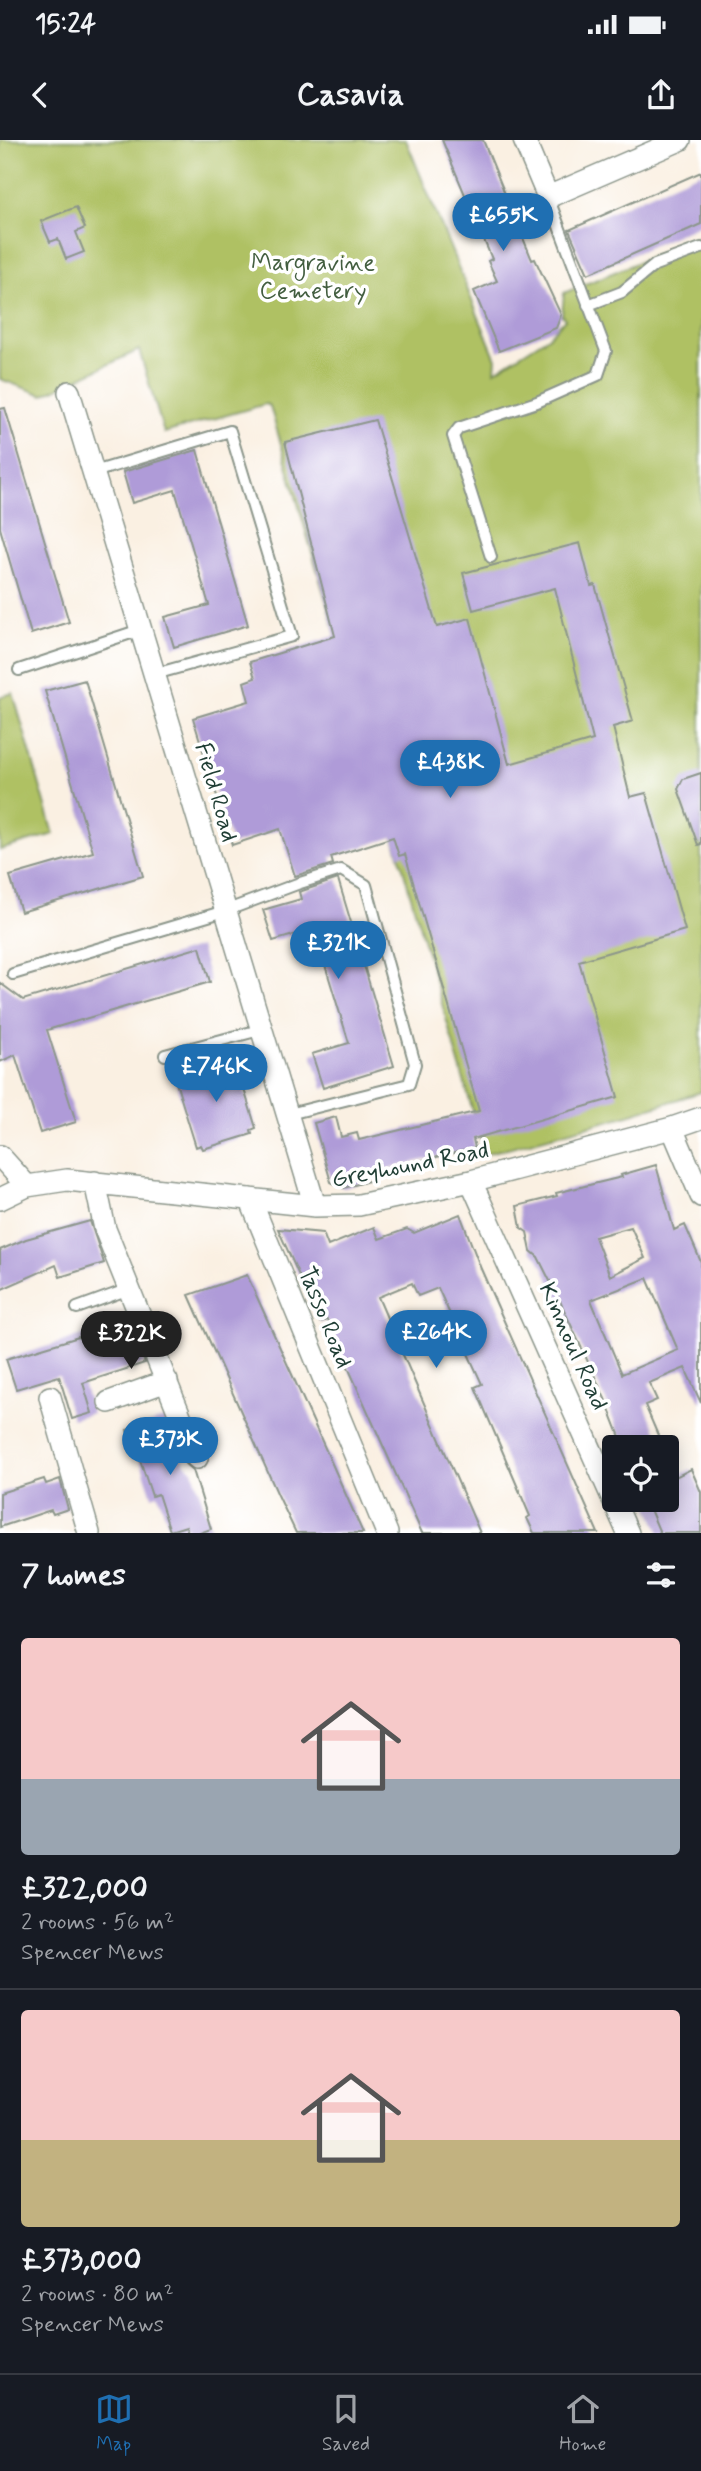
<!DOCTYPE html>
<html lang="en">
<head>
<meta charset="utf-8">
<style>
	body { margin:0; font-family:Mynerve,sans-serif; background:#242831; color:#f1f3f6; height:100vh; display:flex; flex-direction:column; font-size:26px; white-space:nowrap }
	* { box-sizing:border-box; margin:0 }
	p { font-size:23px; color:#9ea1a6 }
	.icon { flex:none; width:38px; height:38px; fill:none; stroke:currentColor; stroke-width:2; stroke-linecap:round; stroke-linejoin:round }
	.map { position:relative; height:1393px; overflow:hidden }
	.sheet { display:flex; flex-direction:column; background:#171b24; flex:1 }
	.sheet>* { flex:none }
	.controls { position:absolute; left:602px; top:1295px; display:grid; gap:14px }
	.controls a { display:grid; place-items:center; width:77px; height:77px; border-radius:7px; background:#171b24; box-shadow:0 4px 18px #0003; font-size:35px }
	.price { position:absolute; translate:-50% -60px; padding:0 16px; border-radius:24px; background:#1f6fb2; color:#fff; font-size:23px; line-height:46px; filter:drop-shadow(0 2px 4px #0008) }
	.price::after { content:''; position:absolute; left:50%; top:42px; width:21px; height:16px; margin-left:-10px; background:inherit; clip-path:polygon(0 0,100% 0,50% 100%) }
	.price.selected { background:#222; color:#fff }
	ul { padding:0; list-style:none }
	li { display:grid; align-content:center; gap:14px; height:371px; padding:0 21px }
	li+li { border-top:2px solid #363941 }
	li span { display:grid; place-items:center; height:217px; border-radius:7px; color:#555 }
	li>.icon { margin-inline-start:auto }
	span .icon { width:126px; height:126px; fill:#fffc; stroke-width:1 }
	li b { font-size:30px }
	h2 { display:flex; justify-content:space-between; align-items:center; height:84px; padding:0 21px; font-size:30px }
	.status { display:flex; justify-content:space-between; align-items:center; height:49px; padding:0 35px; background:#171b24; direction:ltr }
	.status svg { height:19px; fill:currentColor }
	header { display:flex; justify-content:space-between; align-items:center; height:91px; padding:0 21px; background:#171b24; font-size:32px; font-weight:800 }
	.menu { display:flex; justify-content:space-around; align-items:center; height:98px; border-top:2px solid #363941; background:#171b24; font-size:19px; color:#9ea1a6 }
	.menu a { display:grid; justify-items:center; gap:4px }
	.menu .selected { color:#1f6fb2 }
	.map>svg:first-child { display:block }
</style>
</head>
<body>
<div class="status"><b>15:24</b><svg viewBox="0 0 49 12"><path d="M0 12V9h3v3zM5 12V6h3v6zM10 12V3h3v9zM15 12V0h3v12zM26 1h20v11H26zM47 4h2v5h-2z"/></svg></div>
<header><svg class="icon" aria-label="back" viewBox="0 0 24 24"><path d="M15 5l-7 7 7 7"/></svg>Casavia<svg class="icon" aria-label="share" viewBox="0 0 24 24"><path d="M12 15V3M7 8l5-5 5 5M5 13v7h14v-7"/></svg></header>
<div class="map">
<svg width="701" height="1393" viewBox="0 0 701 1393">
	<rect width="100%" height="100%" fill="#fff"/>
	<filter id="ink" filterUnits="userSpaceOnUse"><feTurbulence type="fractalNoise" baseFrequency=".0143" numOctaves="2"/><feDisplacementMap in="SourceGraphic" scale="14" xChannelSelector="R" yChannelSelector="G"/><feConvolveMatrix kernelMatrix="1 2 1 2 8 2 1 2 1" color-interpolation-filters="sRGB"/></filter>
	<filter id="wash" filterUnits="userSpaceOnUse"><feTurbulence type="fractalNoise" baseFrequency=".00686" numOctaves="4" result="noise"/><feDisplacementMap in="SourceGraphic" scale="28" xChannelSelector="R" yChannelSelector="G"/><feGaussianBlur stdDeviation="1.57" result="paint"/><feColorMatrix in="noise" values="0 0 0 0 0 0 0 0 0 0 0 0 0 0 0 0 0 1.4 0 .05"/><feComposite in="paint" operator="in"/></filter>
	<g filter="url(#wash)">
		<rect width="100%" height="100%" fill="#faf0e2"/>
		<path fill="#afc164" stroke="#677f4c" stroke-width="2" d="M0 0H406L496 219 495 231 548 197 565 179 562 175 564 153 701 96V952L622 977 485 1014 270 266 266 264 164 293 139 210 43 255 0 239Z
			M13 553 54 694 0 710V557Z"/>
		<g id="blocks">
			<path fill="#af9bd8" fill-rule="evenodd" d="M442 0H483L532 120 535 119 561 175 556 188 499 211 474 151 497 141 488 121 492 119Z
				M701 32V84L588 134 569 90Z
				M76 67 85 88 76 92 84 112 66 119 58 99 50 102 41 81Z
				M5 268 69 482 31 494 0 388V269Z
				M375 280 437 487 470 478 509 624 593 600 555 448 473 470 463 433 580 403 591 446 595 445 633 581 613 587 630 657 646 653 685 790 579 821 618 957 473 999 475 1008 369 1033 372 1040 344 1048 331 1042 314 983 336 977 341 997 357 993 359 1000 479 971 405 714 399 716 393 697 331 717 333 724 295 736 280 689 232 705 193 578 249 561 244 542 255 538 250 522 335 496 285 302Z
				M197 310 248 485 174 507 165 477 209 465 175 350 132 363 123 332Z
				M85 540 143 736 21 772 10 736 93 712 45 551Z
				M701 633V704L698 705 678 649 683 639Z
				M338 739 394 926 323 948 312 914 349 903 314 789 273 801 263 770 301 759 299 752Z
				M200 807 210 842 47 890 76 982 40 993 15 915 0 922V843L23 860Z
				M234 917 256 988 251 990 252 994 203 1009 201 1005 196 1007 174 936Z
				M656 1025 674 1090 685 1085 701 1122V1263L685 1228 649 1243 657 1260 645 1265 663 1307H624L606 1261 559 1159 538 1117 531 1111 527 1092 521 1088 517 1066 557 1056 556 1053 622 1037 621 1035ZM631 1087 645 1118 610 1136 595 1097ZM647 1138 678 1210 622 1234 591 1160Z
				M460 1074 481 1129 598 1393H534L527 1378 530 1376 475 1247 482 1244 438 1148 418 1156 412 1143 378 1157 480 1393H422L327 1180 320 1182 278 1089 323 1093 328 1106 374 1087 379 1099 407 1089 414 1093Z
				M90 1081 104 1123 60 1137 56 1125 0 1150V1110L26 1099Z
				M247 1135 299 1250 363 1393H296L278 1355 189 1155Z
				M128 1182 145 1223 83 1243 92 1273 72 1279 59 1236 16 1249 6 1219Z
				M167 1278 185 1323 193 1330 211 1389 200 1393H188L186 1386 170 1391 158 1354 152 1356 136 1308 133 1309 127 1290Z
				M691 1329 701 1352V1393H660L646 1360H667V1341Z
				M44 1339 46 1344 60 1339 68 1369 53 1374 51 1370 0 1387V1353Z"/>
		</g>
	</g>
	<g filter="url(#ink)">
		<use href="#blocks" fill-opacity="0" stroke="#8c968b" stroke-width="2"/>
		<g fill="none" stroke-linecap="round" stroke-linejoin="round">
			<defs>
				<path id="service" d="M588 165 622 152 655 125 701 108
					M94 332 230 291 292 496 155 534
					M491 417 453 296 459 288 537 262 598 235 606 211 548 57
					M19 530 143 489
					M13 834 225 771 297 744 341 730 366 745 415 924 409 944 289 974
					M165 915 263 889
					M77 1168 129 1149"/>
				<path id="minor" d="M524 0 548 57 680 0
					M69 252 315 1066
					M672 988 701 1056
					M0 1016 27 1046
					M471 1041 628 1393
					M95 1042 105 1089 197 1318
					M0 1059 27 1046 67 1040 315 1066 359 1065 471 1041 672 988 701 978
					M250 1059 387 1393
					M50 1257 89 1393
					M109 1262 167 1241"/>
			</defs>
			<use href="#service" stroke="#8c968b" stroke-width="14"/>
			<use href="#minor" stroke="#8c968b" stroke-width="24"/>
			<use href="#service" stroke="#fff" stroke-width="10"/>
			<use href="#minor" stroke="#fff" stroke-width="21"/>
		</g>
	</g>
	<g text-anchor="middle" stroke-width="7" stroke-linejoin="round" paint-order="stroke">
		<g font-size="24" fill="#435e40" stroke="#fff">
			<text x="313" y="130">Margravine<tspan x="313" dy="28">Cemetery</tspan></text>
		</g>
		<g font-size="24" fill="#1f3d34" stroke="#fff">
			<text transform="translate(217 652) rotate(74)" y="8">Field Road</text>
			<text transform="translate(410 1024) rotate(-11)" y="8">Greyhound Road</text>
			<text transform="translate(326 1177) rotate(68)" y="8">Tasso Road</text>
			<text transform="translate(574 1206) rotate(66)" y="8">Kinnoul Road</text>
		</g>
	</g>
</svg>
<div class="controls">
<a><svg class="icon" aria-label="locate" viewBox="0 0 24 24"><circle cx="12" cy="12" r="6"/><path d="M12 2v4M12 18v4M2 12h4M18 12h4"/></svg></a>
</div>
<b class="price" style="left:503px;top:113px">£655K</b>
<b class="price" style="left:450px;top:660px">£438K</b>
<b class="price" style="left:338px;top:841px">£321K</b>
<b class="price" style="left:216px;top:964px">£746K</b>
<b class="price" style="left:436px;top:1230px">£264K</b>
<b class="price selected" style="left:131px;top:1231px">£322K</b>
<b class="price" style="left:170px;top:1337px">£373K</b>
</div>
<section class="sheet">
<h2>7 homes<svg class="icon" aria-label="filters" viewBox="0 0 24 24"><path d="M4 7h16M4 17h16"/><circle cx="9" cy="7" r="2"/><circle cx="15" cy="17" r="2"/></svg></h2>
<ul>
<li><span style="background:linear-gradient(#f6c9c9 65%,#9aa5b1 0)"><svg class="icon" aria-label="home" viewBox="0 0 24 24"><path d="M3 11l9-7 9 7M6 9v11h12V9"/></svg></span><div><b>£322,000</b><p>2 rooms · 56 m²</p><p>Spencer Mews</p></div></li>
<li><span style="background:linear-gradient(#f6c9c9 60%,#c2b280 0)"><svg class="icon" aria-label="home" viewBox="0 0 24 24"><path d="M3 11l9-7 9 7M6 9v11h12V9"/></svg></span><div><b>£373,000</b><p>2 rooms · 80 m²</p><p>Spencer Mews</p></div></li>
</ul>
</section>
<nav class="menu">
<a class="selected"><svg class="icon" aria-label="map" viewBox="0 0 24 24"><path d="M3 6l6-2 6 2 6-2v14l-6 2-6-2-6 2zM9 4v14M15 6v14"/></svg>Map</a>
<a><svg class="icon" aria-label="saved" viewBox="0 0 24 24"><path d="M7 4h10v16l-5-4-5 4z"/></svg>Saved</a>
<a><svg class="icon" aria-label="home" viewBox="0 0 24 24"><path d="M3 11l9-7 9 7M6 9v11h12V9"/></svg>Home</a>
</nav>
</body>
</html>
